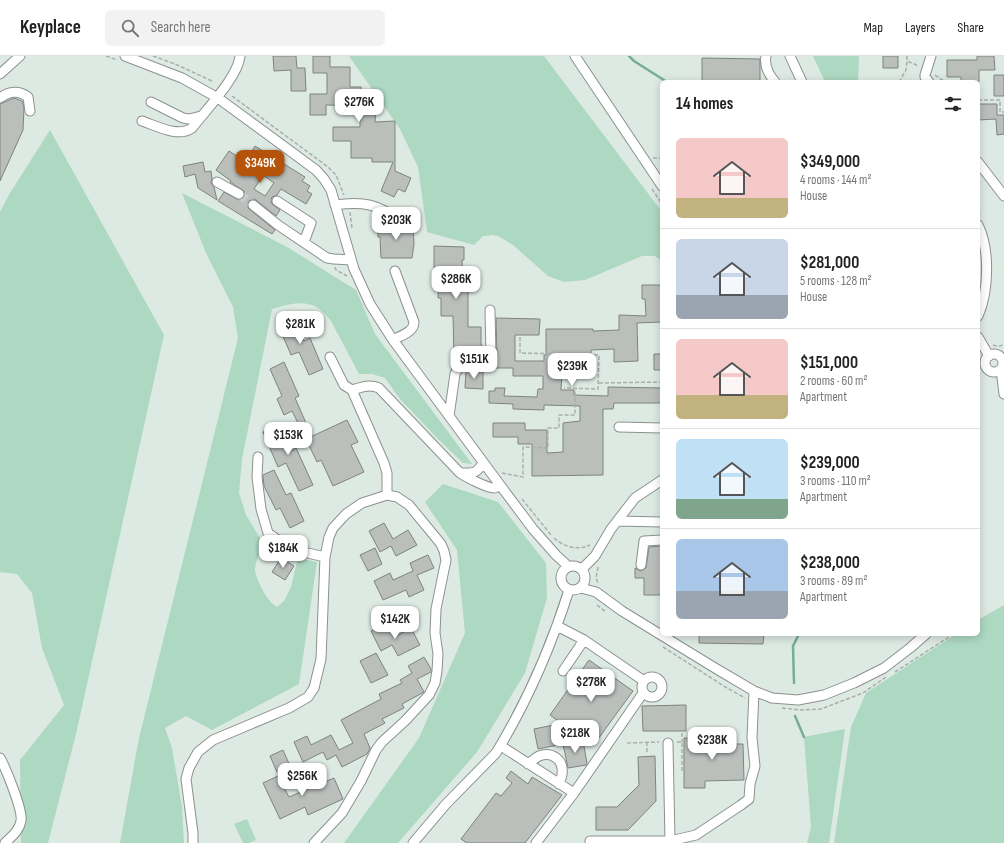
<!DOCTYPE html>
<html lang="en">
<head>
<meta charset="utf-8">
<style>
	body { margin:0; font-family:"Sofia Sans Condensed",sans-serif; background:#f2f2f2; color:#222; height:100vh; display:flex; flex-direction:column; font-size:15px; white-space:nowrap }
	* { box-sizing:border-box; margin:0 }
	p { font-size:13px; color:#767676 }
	.icon { flex:none; width:22px; height:22px; fill:none; stroke:currentColor; stroke-width:2; stroke-linecap:round; stroke-linejoin:round }
	.map { position:relative; flex:1; overflow:hidden }
	.side { position:absolute; left:660px; top:24px; width:320px; height:556px; display:flex; flex-direction:column; background:#fff; border-radius:6px; box-shadow:0 2px 10px #0003 }
	.side>* { flex:none }
	.price { position:absolute; translate:-50% -34px; padding:0 9px; border-radius:8px; background:#fff; color:#222; font-size:13px; line-height:26px; filter:drop-shadow(0 1px 2px #0008) }
	.price::after { content:''; position:absolute; left:50%; top:24px; width:12px; height:9px; margin-left:-6px; background:inherit; clip-path:polygon(0 0,100% 0,50% 100%) }
	.price.current { background:#b45309; color:#fff }
	ul { padding:0; list-style:none }
	li { display:flex; align-items:center; gap:12px; height:100px; padding:0 16px }
	li+li { border-top:1px solid #e0e0e0 }
	li span { display:grid; place-items:center; flex:none; width:112px; height:80px; border-radius:6px; color:#555 }
	li>.icon { margin-inline-start:auto }
	span .icon { width:48px; height:48px; fill:#fffc; stroke-width:1 }
	li b { font-size:17px }
	h2 { display:flex; justify-content:space-between; align-items:center; height:48px; padding:0 16px; font-size:17px }
	header { display:flex; align-items:center; gap:24px; box-sizing:border-box; height:56px; padding:0 20px; background:#fff; border-bottom:1px solid #e0e0e0 }
	header strong { font-size:19px }
	nav { display:flex; gap:22px; margin-inline-start:auto; font-size:14px }
	.search { width:280px; height:36px; background:#f2f2f2; display:flex; align-items:center; gap:10px; box-sizing:border-box; padding:0 14px; border-radius:6px; color:#767676; font-size:15px }
	.map>svg:first-child { display:block }
</style>
</head>
<body>
<header>
<strong>Keyplace</strong>
<div class="search"><svg class="icon" aria-label="search" viewBox="0 0 24 24"><circle cx="10" cy="10" r="6"/><path d="M15 15l6 6"/></svg>Search here</div>
<nav><a>Map</a><a>Layers</a><a>Share</a></nav>
</header>
<div class="map">
<svg width="1004" height="787" viewBox="0 0 1004 787">
	<rect width="100%" height="100%" fill="#f0f5f3"/>
	<path fill="#ddeae3" fill-rule="evenodd" d="M0 0H1004V787H0ZM662 26H978V578H662Z"/>
	<path fill="#add8c2" d="M349 0H544L662 156V205L655 200H642L585 224 564 226 548 220 513 189 498 180 492 179 483 180 474 189 427 176 418 111 400 73Z
		M813 0H859L858 26H825Z
		M50 74 164 279 76 678 48 787H21L20 704 64 649 42 592 32 537 17 518 0 516V156L10 137Z
		M182 137 287 191 356 234 375 278 472 408 463 407 439 384 400 343 385 322 372 318H359L331 265C314 241 296 246 272 253L242 403 239 437 246 459 263 487C261 494 254 509 255 515 257 525 268 547 277 551L284 545 291 531 298 502 317 506 299 628 212 674 186 660 165 672 172 692 182 751 184 787H120L139 682 238 282 233 251 206 197Z
		M443 428 498 446 546 507 547 542 525 617 477 696 398 787H344L419 682 465 577 457 494 425 446Z
		M1004 549V787H834L851 671 866 637 956 578H978V564Z
		M845 673 829 787H807L811 771 804 681Z
		M322 707 327 718 304 727 299 716Z
		M247 763 256 784 249 787H243L234 768Z"/>
	<g fill="none" stroke-linecap="round" stroke-linejoin="round">
		<path stroke="#75ae92" stroke-width="2.5" d="M629 0 634 5 667 26
			M794 627 793 590 799 578
			M795 660 804 681"/>
	</g>
	<path fill="#babfbc" stroke="#7e8380" fill-rule="evenodd" d="M273 0H296L297 12H305L306 35H291V14L274 15Z
		M313 0H330V11H350V31H361V46H376L375 66 395 65V115L411 122 405 136 398 133 394 141 381 135 393 106H372V102H351V85H333V71H360V50L326 49V59H310V38H327V17H313Z
		M883 0H898V12H883Z
		M977 0H994L995 14H979V26H961V21H947V4H977Z
		M702 2 760 3V26H702Z
		M994 19H1004V40H994Z
		M14 42 22 45 24 52 23 74 0 125V48Z
		M978 48H997V59H1004V78L997 79 996 63 978 64Z
		M255 90 305 121 302 125 310 130 307 135 312 138 306 148 281 133 277 139 272 141 271 144 272 148 280 154 276 160 256 144 254 143 249 145 248 152 275 174 272 178 218 145 224 136 239 144 244 141V135L230 126 231 125 216 114 229 95 246 106ZM263 119 274 127 265 140 254 133Z
		M203 106 205 116 211 115 212 123 211 127 214 131 217 144 198 132 195 118 185 121 183 110Z
		M378 169H397L401 171 405 169 413 170 414 188 412 202H381L380 181H378Z
		M434 190 464 191V204H462L463 231H468V271H481V289H482V300H454L453 260H441V242H438L439 221H434Z
		M642 229H662V266L637 267 638 305 614 306V293L591 294V315H562L561 334H574V339L608 340V331L662 332V347H614L613 353H603V419L532 420V388H518V381H493V367H525V374H547V397L563 396V367L580 365V350L544 349V354L513 353V348L489 347V335H495V332H505L504 340 537 341 538 333H543V320H513V312H495V305L497 300 496 262 540 263 539 279H515V305H544V299H546V273H593V275L619 274V259L646 260 645 243H642Z
		M293 259 304 285 310 282 323 313 309 319 299 296 291 299 277 266Z
		M654 298H662V314H654Z
		M284 306 299 340 295 342 306 367 299 369 292 355 284 359 277 343 282 340 270 313Z
		M466 315 483 316V333L465 332Z
		M347 364 358 386 351 389 364 416 333 430 321 404 317 406 306 383Z
		M285 367 288 374 282 377 291 395 296 392 313 429 299 435 286 407 278 411 263 376Z
		M274 414 286 439 291 437 304 465 290 472 280 452 276 454 264 430 263 419Z
		M384 467 393 483 408 474 417 489 396 500 391 490 380 496 369 475Z
		M662 490V539H644V522H635V512L641 515 646 512 649 491Z
		M375 492 382 508 368 515 360 499Z
		M428 499 434 512 417 519 424 534 409 541 406 534 383 544 374 525 390 517 393 524 413 515 410 507Z
		M281 502 294 510 285 524 272 516Z
		M387 567 394 581 411 572 420 589 398 600 392 589 381 595 371 575Z
		M699 578H764L763 588 699 587Z
		M376 597 388 619 371 627 360 605Z
		M424 601 431 613V616L417 623 424 636 402 648 404 652 382 663 385 667 364 678 370 692 367 698 342 711 336 699 327 704 323 696 303 706 294 686 307 680 311 689 331 679 339 694 353 687 341 664 381 643 379 638 402 627 400 624 412 617 408 610Z
		M589 604 633 635 593 690 550 659Z
		M686 649V675H643L642 650Z
		M559 668 563 688 538 693 534 673Z
		M721 678H732V688H743L744 724 705 725V732H684V682L721 683Z
		M583 685 587 707 586 709 568 712 563 688Z
		M283 694 290 710 277 716 270 700Z
		M655 700 656 745 628 774H596V751H617L639 729 638 701Z
		M511 715 528 728 532 721 562 739 525 787H467L461 783 496 737 501 740 512 727 506 722Z
		M278 720 289 741 334 722 343 743 308 759 305 751 280 763 263 727Z"/>
	<g fill="none" stroke-linecap="round" stroke-linejoin="round">
		<path stroke="#c8cdcb" stroke-width="9" stroke-dasharray="9 4.5" stroke-linecap="butt" d="M239 138 253 149"/>
		<defs>
			<path id="minor" d="M125 0 182 22 218 42 316 114 324 123 331 134 354 213 370 248 393 284 500 429 533 473 556 499 569 511
				M575 0 662 130
				M766 0C764 10 769 19 775 26
				M790 0 802 26
				M0 18 20 0
				M929 26 925 21V19L931 0
				M0 42C9 35 19 34 28 41L30 55
				M151 46 183 62 189 63 201 60
				M142 65C157 70 178 82 192 72 206 54 238 21 240 0
				M978 106 1004 140
				M217 126 239 138
				M277 145 311 167 304 186
				M253 149 278 169 327 202 334 203 351 204
				M335 149C364 145 377 148 401 165
				M978 169C990 193 989 235 978 260
				M978 281 989 300
				M393 284C402 279 414 276 414 266L395 215
				M985 307a9 9 0 1 1 18 0a9 9 0 1 1-18 0Z
				M330 301 344 329 352 334 384 407 387 417V439
				M1001 313 1004 338
				M352 334C362 331 369 328 379 332L460 417C466 421 487 432 494 432 495 432 499 430 500 429
				M449 360 455 318C464 298 485 318 491 300L490 254
				M619 371 662 372
				M258 401 257 421 261 453 268 477 290 493 325 501
				M462 417C474 417 476 418 483 407
				M617 465 662 466
				M641 509 644 485 662 484
				M561 522a12 12 0 1 1 24 0a12 12 0 1 1-24 0Z
				M582 513 595 500 611 473 635 442 662 424
				M581 532 596 536 622 555 715 612 754 635 772 642 798 644 824 639 854 627 884 612 910 592 926 578
				M557 570 584 584 644 625
				M563 615 584 584
				M642 631a10 10 0 1 1 20 0a10 10 0 1 1-20 0Z
				M668 687 670 785 696 779 741 749 749 743 750 728 755 710 752 682 754 635
				M501 690 574 737
				M0 702C6 713 23 754 21 765 19 775 12 780 5 787
				M528 708C532 705 535 702 539 700 552 695 564 704 562 718 562 721 560 725 559 728
				M590 785H670
				M193 787V777L186 723 189 712 198 696 213 684 289 652 308 641 314 632 321 603 325 501 329 481 333 472 346 458 362 447 387 439 397 441 409 449 441 488 444 495 446 504 436 553 435 577 438 598 437 615 435 627 429 639 405 665 382 686 376 694 361 725 342 757 314 787
				M413 787 446 748 496 697C527 646 551 591 569 534
				M536 787 574 737 643 637"/>
		</defs>
		<use href="#minor" stroke="#8c918e" stroke-width="11"/>
		<path stroke="#aaaeac" stroke-width="1.5" stroke-dasharray="4 2" stroke-linecap="butt" d="M106 0 117 4
			M153 0 175 8 212 25
			M907 0V5
			M935 19 945 26
			M899 26 906 14 907 5 919 10
			M232 40 328 111 336 119 344 139
			M978 44H1000V56H1004
			M653 102H662
			M652 133 662 148
			M350 156 352 172
			M978 156 981 161
			M335 211 336 214 347 220
			M520 281V297L599 299 598 333 564 332
			M993 289C998 291 1001 291 1004 287
			M599 327 662 326
			M502 417 523 421V391L548 392V372H559V359H575V333
			M522 443 551 479
			M554 482C564 491 578 495 590 489
			M598 511 596 522 598 527
			M597 549 606 556
			M663 591 727 632 745 642
			M895 616 949 581 951 578
			M782 652 801 654 821 653 863 637 886 621
			M682 677V686
			M647 686V698
			M677 686H682V717
			M627 687 659 686"/>
		<use href="#minor" stroke="#fff" stroke-width="9"/>
	</g>
</svg>
<b class="price" style="left:359px;top:67px">$276K</b>
<b class="price current" style="left:260px;top:128px">$349K</b>
<b class="price" style="left:396px;top:185px">$203K</b>
<b class="price" style="left:456px;top:244px">$286K</b>
<b class="price" style="left:300px;top:289px">$281K</b>
<b class="price" style="left:474px;top:324px">$151K</b>
<b class="price" style="left:572px;top:331px">$239K</b>
<b class="price" style="left:288px;top:400px">$153K</b>
<b class="price" style="left:283px;top:513px">$184K</b>
<b class="price" style="left:395px;top:584px">$142K</b>
<b class="price" style="left:591px;top:647px">$278K</b>
<b class="price" style="left:575px;top:698px">$218K</b>
<b class="price" style="left:712px;top:705px">$238K</b>
<b class="price" style="left:302px;top:741px">$256K</b>
<section class="side">
<h2>14 homes<svg class="icon" aria-label="filters" viewBox="0 0 24 24"><path d="M4 7h16M4 17h16"/><circle cx="9" cy="7" r="2"/><circle cx="15" cy="17" r="2"/></svg></h2>
<ul>
<li><span style="background:linear-gradient(#f6c9c9 75%,#c2b280 0)"><svg class="icon" aria-label="home" viewBox="0 0 24 24"><path d="M3 11l9-7 9 7M6 9v11h12V9"/></svg></span><div><b>$349,000</b><p>4 rooms · 144 m²</p><p>House</p></div></li>
<li><span style="background:linear-gradient(#c9d6e8 70%,#9aa5b1 0)"><svg class="icon" aria-label="home" viewBox="0 0 24 24"><path d="M3 11l9-7 9 7M6 9v11h12V9"/></svg></span><div><b>$281,000</b><p>5 rooms · 128 m²</p><p>House</p></div></li>
<li><span style="background:linear-gradient(#f6c9c9 70%,#c2b280 0)"><svg class="icon" aria-label="home" viewBox="0 0 24 24"><path d="M3 11l9-7 9 7M6 9v11h12V9"/></svg></span><div><b>$151,000</b><p>2 rooms · 60 m²</p><p>Apartment</p></div></li>
<li><span style="background:linear-gradient(#bfe0f5 75%,#7fa58c 0)"><svg class="icon" aria-label="home" viewBox="0 0 24 24"><path d="M3 11l9-7 9 7M6 9v11h12V9"/></svg></span><div><b>$239,000</b><p>3 rooms · 110 m²</p><p>Apartment</p></div></li>
<li><span style="background:linear-gradient(#a9c7e8 65%,#9aa5b1 0)"><svg class="icon" aria-label="home" viewBox="0 0 24 24"><path d="M3 11l9-7 9 7M6 9v11h12V9"/></svg></span><div><b>$238,000</b><p>3 rooms · 89 m²</p><p>Apartment</p></div></li>
</ul>
</section>
</div>
</body>
</html>
